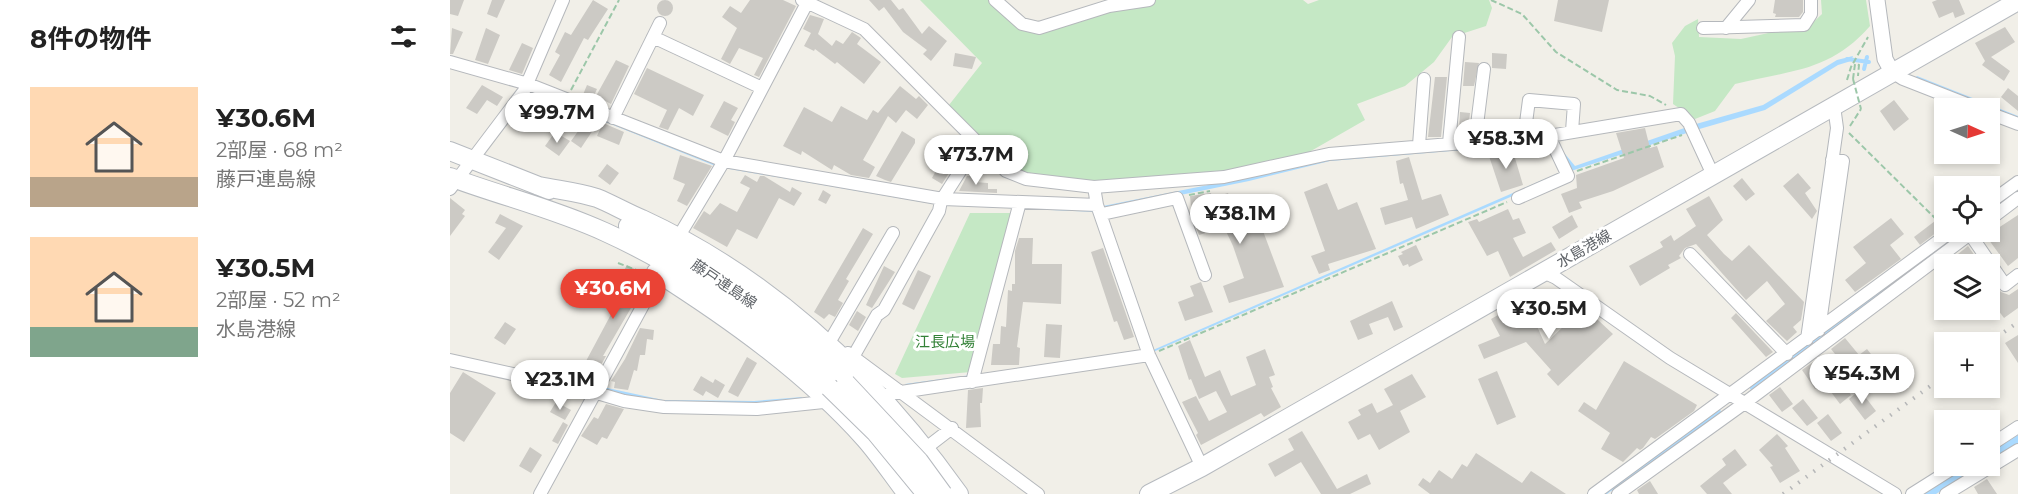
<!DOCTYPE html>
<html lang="ja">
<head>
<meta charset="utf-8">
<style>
	body { margin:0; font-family:Montserrat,"Noto Sans JP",sans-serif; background:#f6f6f6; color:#222; height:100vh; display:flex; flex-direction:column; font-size:22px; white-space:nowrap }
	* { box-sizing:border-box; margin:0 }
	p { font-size:20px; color:#767676 }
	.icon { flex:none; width:33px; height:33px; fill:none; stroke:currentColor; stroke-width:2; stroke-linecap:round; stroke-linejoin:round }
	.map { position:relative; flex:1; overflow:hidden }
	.drawer { display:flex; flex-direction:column; background:#fff; width:450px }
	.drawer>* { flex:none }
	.needle { width:39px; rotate:93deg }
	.fabs { position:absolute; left:1484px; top:98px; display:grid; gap:12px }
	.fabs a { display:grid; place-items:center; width:66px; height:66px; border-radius:0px; background:#fff; box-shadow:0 3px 9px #0003; font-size:30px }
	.price { position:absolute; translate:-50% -51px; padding:0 14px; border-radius:21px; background:#fff; color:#222; font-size:20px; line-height:39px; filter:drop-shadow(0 2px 3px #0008) }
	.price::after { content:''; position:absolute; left:50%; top:36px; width:18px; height:14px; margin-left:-9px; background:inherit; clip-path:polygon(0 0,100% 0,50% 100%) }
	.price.selected { background:#ea4335; color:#fff }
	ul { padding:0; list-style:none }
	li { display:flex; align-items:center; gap:18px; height:150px; padding:0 30px }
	li span { display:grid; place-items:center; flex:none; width:168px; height:120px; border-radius:0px; color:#555 }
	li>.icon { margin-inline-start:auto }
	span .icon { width:72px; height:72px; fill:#fffc; stroke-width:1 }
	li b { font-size:26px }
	h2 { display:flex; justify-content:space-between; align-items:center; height:72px; padding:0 30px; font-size:26px }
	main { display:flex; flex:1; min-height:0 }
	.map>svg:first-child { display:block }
</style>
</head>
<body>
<main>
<section class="drawer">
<h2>8件の物件<svg class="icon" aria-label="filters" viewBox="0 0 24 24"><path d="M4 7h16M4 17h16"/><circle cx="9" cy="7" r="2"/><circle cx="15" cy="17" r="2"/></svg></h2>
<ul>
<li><span style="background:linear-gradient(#ffd9b3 75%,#b9a48a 0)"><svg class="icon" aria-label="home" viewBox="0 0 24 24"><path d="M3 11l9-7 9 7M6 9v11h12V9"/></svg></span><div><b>¥30.6M</b><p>2部屋 · 68 m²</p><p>藤戸連島線</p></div></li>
<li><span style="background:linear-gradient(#ffd9b3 75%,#7fa58c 0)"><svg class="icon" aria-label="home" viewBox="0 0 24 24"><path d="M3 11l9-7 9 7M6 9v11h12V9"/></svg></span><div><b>¥30.5M</b><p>2部屋 · 52 m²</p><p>水島港線</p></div></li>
</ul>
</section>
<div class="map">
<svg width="1568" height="494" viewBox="0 0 1568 494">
	<rect width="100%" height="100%" fill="#f1efe8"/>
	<path fill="#c5e8c5" d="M470 0H539L572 27 676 0H853L858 4 869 0H1039L1042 8 1036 26 1002 37 984 62 955 86 907 104 915 120 854 155 773 171 640 184 577 175 560 169 499 105 532 63Z
		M1371 0H1416L1420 26C1380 72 1341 70 1285 84L1265 111 1245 119 1223 104 1225 56 1222 43 1235 26 1248 19 1249 37 1291 39 1323 32 1354 31 1372 14Z
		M520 213H562L521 372 452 378 445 374Z"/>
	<path fill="#aadaff" d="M1403 56 1401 61 1388 65 1315 110 1246 130 1118 172 703 352 460 388 455 384 703 350 1120 168 1097 143 880 161 799 181 647 212 489 205 268 167 73 89 0 68 75 86 269 163 426 192 653 206 833 170 880 157 1096 139 1106 143 1125 166 1246 124 1313 105 1387 60Z
		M1467 76 1568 116V120L1463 80Z
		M1509 231H1514L1301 390 1299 387Z
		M0 354 213 400 304 401 352 397 354 403 214 405 0 358Z
		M1270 409 1271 412 1157 494H1152Z
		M1568 435V443L1539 461V453Z
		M1520 465H1533L1486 494H1473Z"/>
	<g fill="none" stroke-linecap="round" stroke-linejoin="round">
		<path stroke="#aadaff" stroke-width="4" d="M1397 59 1419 62
			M1414 69 1417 57"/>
	</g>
	<path fill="#cccac5" d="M0 0H14L8 16 0 14Z
		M42 0H55L47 18 37 14Z
		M143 0 158 9 138 40 134 38 111 82 99 75 110 55 105 52 115 32 121 35Z
		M300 0H333L346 6 309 77 304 75 313 58 289 48 280 64 271 59 287 28 272 17 280 6 291 13Z
		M419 0H441L449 10 453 8 472 34 479 26 497 41 481 61 473 54 477 50 453 32 434 7 429 11Z
		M1108 0H1159L1152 32 1104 21Z
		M1325 0H1353V12L1349 17H1325L1326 14 1323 13Z
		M1487 0H1509L1515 14 1505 18 1503 12 1489 18 1482 2Z
		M207 8a8 8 0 1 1 16 0a8 8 0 1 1-16 0Z
		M360 15 374 19 368 34 382 46 386 40 393 44 402 32 411 38 407 44 431 62 414 84 387 62 385 64 365 49 364 51 354 46 361 33 353 29Z
		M1555 27 1565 42 1541 57 1560 71 1554 81 1532 65 1535 61 1525 43Z
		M2 28 13 32 3 54H0Z
		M36 28 50 35 38 64 25 60Z
		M72 43 83 48 72 74 59 70Z
		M505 53 526 57 522 69 503 66Z
		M1042 53 1057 54 1056 69 1042 68Z
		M166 60 179 66 161 104 146 96Z
		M1015 62 1029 63 1024 86H1013Z
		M197 68 254 95 243 116 229 108 218 130 209 127 217 110 184 94Z
		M985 77H997L991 137H978Z
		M32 85 53 97 47 106 37 100 27 114 16 108Z
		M137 85 147 89 142 100 132 97Z
		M450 86 466 99 469 96 478 105 467 119 456 110 446 123 438 116 413 160 425 167 419 178 401 175 384 165 382 170 352 151 351 155 333 146 354 107 382 122 391 106 417 120 423 110 428 113Z
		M1558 88 1568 96V111L1551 97Z
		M1444 100 1459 119 1444 131 1430 111Z
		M274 101 288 108 281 120 285 122 278 136 260 127Z
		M1010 112 1020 113 1018 130H1009Z
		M134 123 143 130 131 148 121 141Z
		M153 123 174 132 169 145 147 136Z
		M1195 128 1200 148 1207 146 1214 167 1163 191 1129 202 1132 208 1119 213 1111 194 1127 188 1126 175 1174 158 1166 133Z
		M452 131 465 139V143L441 182 435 180 426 176Z
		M105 132 120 141 109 156 95 146Z
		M1062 148 1073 185 1051 192 1039 156Z
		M230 155 262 166 237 206 227 201 235 184 223 179Z
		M494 156 506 162 492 184 482 178Z
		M959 157 972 200 991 194 999 215 966 229 962 217 935 225 930 208 958 200 953 183 950 184 946 161Z
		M157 164 169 173 160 185 148 176Z
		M1348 173 1361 188 1355 193 1367 211 1362 219 1333 186Z
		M295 175 307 182 310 176H314L340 192 342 187 352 193 344 206 329 198 307 239 287 229 277 247 243 228 254 211 260 215 270 203 287 212 300 188 290 183Z
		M517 176H524V182L538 183V189H547V193L509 191Z
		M1292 178 1305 194 1296 201 1283 186Z
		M877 183 888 210 907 202 926 249 878 264 880 270 869 274 861 256 875 251 854 192Z
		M373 190 381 195 376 204 368 200Z
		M761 193 762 198 778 193 786 214 804 207 834 287 779 303 773 286 794 278 783 246 774 227 749 235 745 225 749 223 741 207 740 196Z
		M1259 196 1273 220 1257 235 1274 254 1282 261 1299 245 1354 302 1351 320 1343 327 1347 332 1337 341 1316 321 1335 304 1317 281 1296 300 1246 244 1235 248 1229 256 1231 258 1218 265 1220 268 1190 286 1179 266 1213 247 1210 242 1221 235 1224 241 1246 226 1236 209Z
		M0 198 15 210 12 214 15 216 0 236Z
		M1058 209 1063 220 1069 218 1076 233 1063 238 1073 257 1101 242 1106 250 1060 277 1048 251 1037 256 1018 222 1027 219 1029 222Z
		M50 214 73 226 49 260 38 252 56 228 45 223Z
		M1122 215 1128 227 1109 239 1102 227Z
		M1568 215V258L1558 266 1536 236Z
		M1441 218 1454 234 1440 245 1451 259 1405 292 1395 280 1416 263 1403 247Z
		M1485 221 1491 229 1470 245 1464 237Z
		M413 228 423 234 396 279 399 281 388 300 393 303 385 317 379 314 374 319 364 312Z
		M569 238H583L582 264H612L611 304 573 302 567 347 570 348 569 365H541L543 344H550L551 326 556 327 558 290 562 291V284H565V251Z
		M966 245 973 260 959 267 958 264 953 266 948 256 953 254 951 252Z
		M1518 246 1528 260 1522 264H1515L1508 254Z
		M653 248 684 337 674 340 667 321 664 322 641 252Z
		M177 265 190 272 184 285 192 289 153 356H156L146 374 143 372 138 382 128 376 166 305 157 301Z
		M434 266 445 272 422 308 416 305Z
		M468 270 481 276 464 310 452 304Z
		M751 282 763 312 735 321 728 302 744 296 740 286Z
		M1545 284 1551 292 1559 295 1568 289V308L1554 318 1539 298V288Z
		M1075 300 1095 344 1134 307 1163 334 1108 386 1097 374 1101 370 1076 342 1034 359 1028 345 1050 336 1041 319Z
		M942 301 953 327 944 331 938 317 919 324 923 334 908 340 900 321Z
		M407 311 416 317 408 331 399 325Z
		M1286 313 1323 352 1316 357 1281 318Z
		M55 322 66 329 55 345 44 338Z
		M596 324 612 325 610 358 594 357Z
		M190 328 204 330 203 340 197 339 195 355H190L187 371 184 370 178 390 164 388 165 382 161 381 175 359Z
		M1568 335V363L1555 343Z
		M1395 338 1409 355 1417 349 1432 368 1440 362 1454 379 1439 391 1424 372 1416 378 1400 359 1393 364 1381 349Z
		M740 340 755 377 770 370 781 396 806 385 796 357 815 349 825 375 819 377 823 387 821 388 831 407 814 417 811 413 751 445 746 435 748 433 732 402 746 396 759 421 777 412 766 391 749 399 741 379 739 380 728 346Z
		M297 357 307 363 288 397 278 392Z
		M1174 361 1247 405 1244 411 1205 439 1201 437 1193 448 1190 450 1187 448 1173 462 1151 449 1160 433 1128 411 1134 402 1146 410Z
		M1363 362 1377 381 1365 389 1352 370Z
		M1047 371 1066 417 1047 425 1028 379Z
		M13 372 46 393 14 442 0 433V393Z
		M962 374 976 397 950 411 960 432 929 450 920 434 908 440 898 422 911 415 908 410 922 403 927 413 943 405 934 389Z
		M1386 375 1401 395 1390 404 1375 384Z
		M251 376 263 383 265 379 275 385 268 398 256 391 253 396 243 390Z
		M1330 387 1343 404 1332 412 1319 395Z
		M533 388 532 403H530L531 427 516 428 518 390Z
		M1410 390 1426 411 1415 420 1399 399Z
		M1353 399 1368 418 1357 426 1342 408Z
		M106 402 121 410 115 420 100 412Z
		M156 404 174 409 157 439 152 437 147 445 131 436 144 417 148 419Z
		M1378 414 1392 433 1381 441 1367 423Z
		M113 422 118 425 108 444 102 441Z
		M852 431 887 489 917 474 921 484 900 494H871L851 462 825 477 818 464 844 450 838 439Z
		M1327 434 1338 446 1335 448 1350 471 1330 483 1320 467 1323 466 1309 450Z
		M80 447 92 455 81 473 69 466Z
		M1285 449 1297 465 1273 483 1282 494H1257L1250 486 1276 465 1272 459Z
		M1026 453 1072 483 1081 471 1116 494H980L968 485 973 478 980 483 989 470 1002 479 1012 464 1017 467Z
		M1537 479 1547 494H1528L1524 487Z
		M1200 481 1208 494H1189L1187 490Z"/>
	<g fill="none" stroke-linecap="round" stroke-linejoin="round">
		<defs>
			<path id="minor" d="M352 0 414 29 528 143 491 201 489 211 434 310 427 315 403 357
				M545 0 572 24 589 28 659 6 699 0
				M1253 28 1354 25 1361 14V0
				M1276 28 1299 0
				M203 37 312 88
				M0 62 78 84 274 161 493 199 647 205
				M1442 72 1453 79 1527 108
				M1539 113 1568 124
				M163 118 210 23
				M1074 138 1079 100 1124 104 1122 131
				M1025 141 1034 69
				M528 143 556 171 576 179 644 187 774 177 879 154 1099 136 1231 114 1239 123 1263 175
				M999 143 1009 37
				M969 145 974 79
				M644 187 647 205 699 355 752 467
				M0 189 74 91 113 0
				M1068 198 1118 176 1099 136
				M1539 203 1568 182
				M652 214 727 198 755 275
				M1539 220 1568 198
				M1520 234 1555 285 1568 275
				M229 236 274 161 357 3
				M1240 254 1337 354
				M1093 272 1106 278 1220 358 1445 494
				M1369 330 1393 161 1382 160
				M1357 339 1387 128 1384 106
				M380 341 443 233
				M398 353 588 494
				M0 360 147 393 174 401 214 407 307 409 383 401
				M522 382 570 202
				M424 396 699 355
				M1539 446 1568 427
				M476 448 502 428
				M90 494 210 274
				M1144 494 1502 231
				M1168 494 1296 402 1524 231
				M1462 494 1508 465
				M1496 494 1568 450"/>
			<path id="tertiary" d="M1427 0 1435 59 1442 72"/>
			<path id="secondary" d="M0 151 99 190
				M0 177C51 196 105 209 155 232 237 269 313 325 379 387
				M89 186C108 190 128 192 147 198 162 204 177 213 192 219 322 279 427 379 509 494
				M178 226C259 266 331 321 396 383
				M206 272C280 319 356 373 415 439 430 456 443 476 457 494
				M699 494 752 467 1568 1"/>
		</defs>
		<use href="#minor" stroke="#b5b8bc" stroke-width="14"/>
		<use href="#tertiary" stroke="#b5b8bc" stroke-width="17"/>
		<use href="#secondary" stroke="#b6babf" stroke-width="20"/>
		<path stroke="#9cc7a9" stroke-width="2" stroke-dasharray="6 3" stroke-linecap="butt" d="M1041 0 1072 14 1106 52 1167 90 1200 96 1216 105
			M1403 79 1405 64 1409 65 1408 76
			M1397 80 1401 67 1418 37
			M121 90 169 0
			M1400 126 1411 109
			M1399 133 1491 224
			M1127 171 1232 135
			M739 195 760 191
			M168 263 189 271
			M709 351 1057 202"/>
		<use href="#minor" stroke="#fff" stroke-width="12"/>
		<use href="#tertiary" stroke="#fff" stroke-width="15"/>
		<use href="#secondary" stroke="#fff" stroke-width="18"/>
		<path stroke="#b6b7b8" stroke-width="4" stroke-dasharray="1.5 8" stroke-linecap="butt" d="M1539 343 1568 322
			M1333 494 1494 376"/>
		<defs>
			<path id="secondary-bridge" d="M396 383 469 461 493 494
				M379 387 425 432 476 494"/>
		</defs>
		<use href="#secondary-bridge" stroke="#b6babf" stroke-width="20" stroke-linecap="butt"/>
		<path stroke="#9cc7a9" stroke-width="2" stroke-dasharray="6 3" stroke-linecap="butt" d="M1403 79 1411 109"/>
		<use href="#secondary-bridge" stroke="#fff" stroke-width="18"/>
	</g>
	<g text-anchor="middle" stroke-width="6" stroke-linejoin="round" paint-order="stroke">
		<g font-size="15" fill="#5f6368" stroke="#fff">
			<text transform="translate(1134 249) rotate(-30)" y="5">水島港線</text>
			<text transform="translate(274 284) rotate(34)" y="5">藤戸連島線</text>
		</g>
		<g font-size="15" fill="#348238" stroke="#fff">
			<text x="495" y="347">江長広場</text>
		</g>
	</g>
</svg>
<div class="fabs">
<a><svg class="needle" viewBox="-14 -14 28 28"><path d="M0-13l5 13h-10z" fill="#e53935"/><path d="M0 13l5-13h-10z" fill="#767676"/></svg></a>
<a><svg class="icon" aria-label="locate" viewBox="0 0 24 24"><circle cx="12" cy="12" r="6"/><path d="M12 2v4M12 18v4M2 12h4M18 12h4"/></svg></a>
<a><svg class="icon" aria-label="layers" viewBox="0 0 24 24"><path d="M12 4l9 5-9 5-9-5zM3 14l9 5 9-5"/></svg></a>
<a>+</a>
<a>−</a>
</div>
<b class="price" style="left:107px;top:144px">¥99.7M</b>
<b class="price" style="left:1056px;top:170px">¥58.3M</b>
<b class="price" style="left:526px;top:186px">¥73.7M</b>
<b class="price" style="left:790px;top:245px">¥38.1M</b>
<b class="price selected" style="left:163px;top:320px">¥30.6M</b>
<b class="price" style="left:1099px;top:340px">¥30.5M</b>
<b class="price" style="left:1412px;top:405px">¥54.3M</b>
<b class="price" style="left:110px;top:411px">¥23.1M</b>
</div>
</main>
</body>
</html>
